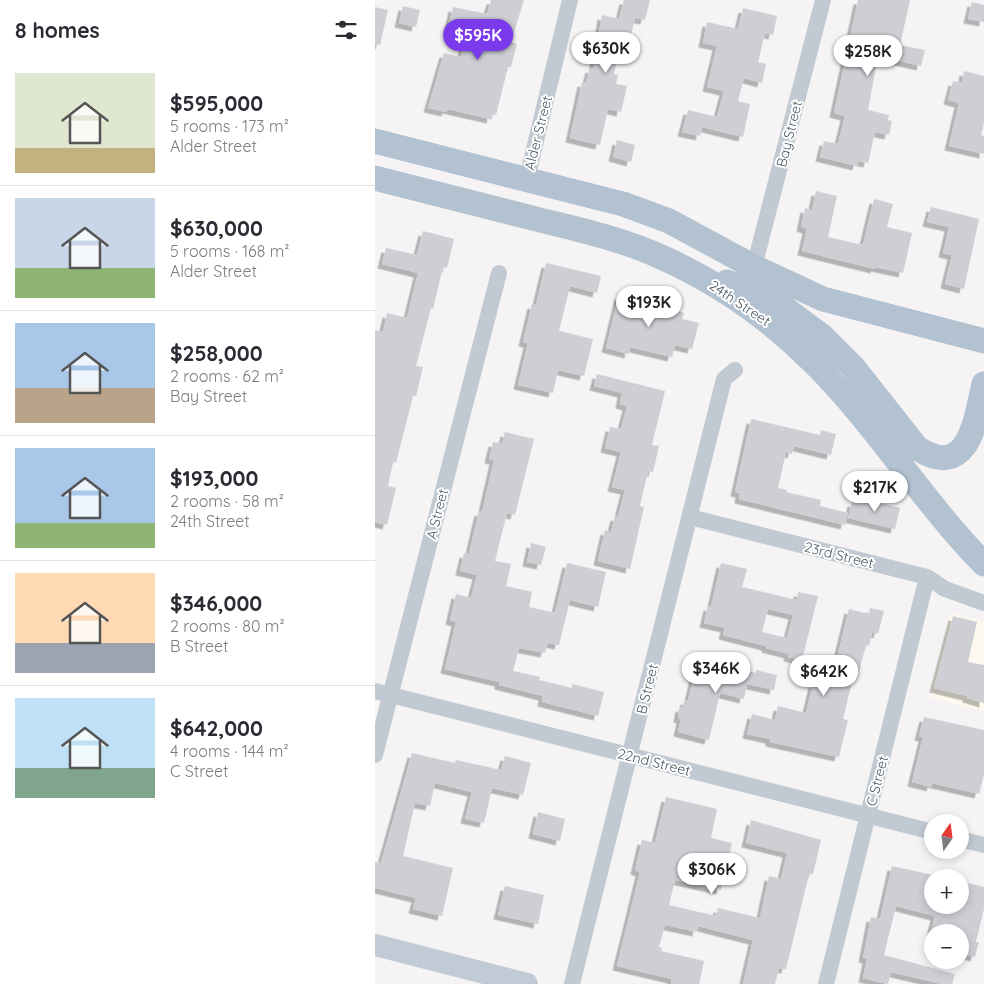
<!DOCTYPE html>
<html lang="en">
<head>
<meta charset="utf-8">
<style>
	body { margin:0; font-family:Quicksand,sans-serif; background:#f2f2f3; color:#2b2b33; height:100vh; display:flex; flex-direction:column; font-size:19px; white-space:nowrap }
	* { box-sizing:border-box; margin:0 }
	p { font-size:16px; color:#7c7c81 }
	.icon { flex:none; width:28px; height:28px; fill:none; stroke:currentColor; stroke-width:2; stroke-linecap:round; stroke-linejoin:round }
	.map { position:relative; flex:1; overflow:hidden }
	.side { display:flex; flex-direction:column; background:#fff; width:375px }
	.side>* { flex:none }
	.needle { width:32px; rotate:14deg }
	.buttons { position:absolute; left:549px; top:814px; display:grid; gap:10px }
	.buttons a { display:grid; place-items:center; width:45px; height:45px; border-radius:50%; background:#fff; box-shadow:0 2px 8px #0003; font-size:25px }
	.price { position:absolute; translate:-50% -42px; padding:0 11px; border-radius:18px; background:#fff; color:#222; font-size:16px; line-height:32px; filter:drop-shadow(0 1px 2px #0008) }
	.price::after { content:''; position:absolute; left:50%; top:30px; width:15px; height:11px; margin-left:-8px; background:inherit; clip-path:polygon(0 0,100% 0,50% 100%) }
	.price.selected { background:#7c3aed; color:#fff }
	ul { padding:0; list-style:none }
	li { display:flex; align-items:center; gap:15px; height:125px; padding:0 15px }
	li+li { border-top:1px solid #e1e1e2 }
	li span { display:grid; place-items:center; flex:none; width:140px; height:100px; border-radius:0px; color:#555 }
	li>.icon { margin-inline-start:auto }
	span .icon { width:60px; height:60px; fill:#fffc; stroke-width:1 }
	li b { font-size:21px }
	h2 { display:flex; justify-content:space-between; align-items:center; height:60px; padding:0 15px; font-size:21px }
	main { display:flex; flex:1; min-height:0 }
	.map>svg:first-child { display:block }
</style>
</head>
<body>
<main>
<section class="side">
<h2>8 homes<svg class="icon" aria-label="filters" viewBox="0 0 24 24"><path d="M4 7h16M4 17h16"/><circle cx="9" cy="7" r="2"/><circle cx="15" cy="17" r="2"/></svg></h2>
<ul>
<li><span style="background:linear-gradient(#dfe7d0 75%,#c2b280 0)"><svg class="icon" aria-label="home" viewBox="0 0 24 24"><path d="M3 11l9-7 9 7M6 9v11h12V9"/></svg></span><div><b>$595,000</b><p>5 rooms · 173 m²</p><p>Alder Street</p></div></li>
<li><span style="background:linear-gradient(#c9d6e8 70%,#8fb573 0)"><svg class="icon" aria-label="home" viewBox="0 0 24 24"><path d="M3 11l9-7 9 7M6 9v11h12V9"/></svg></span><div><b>$630,000</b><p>5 rooms · 168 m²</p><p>Alder Street</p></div></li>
<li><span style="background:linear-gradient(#a9c7e8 65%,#b9a48a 0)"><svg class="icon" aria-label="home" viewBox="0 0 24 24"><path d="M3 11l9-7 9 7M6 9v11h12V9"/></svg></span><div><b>$258,000</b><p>2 rooms · 62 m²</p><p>Bay Street</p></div></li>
<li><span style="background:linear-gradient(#a9c7e8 75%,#8fb573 0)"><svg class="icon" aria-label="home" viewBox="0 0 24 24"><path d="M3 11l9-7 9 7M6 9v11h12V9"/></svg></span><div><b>$193,000</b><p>2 rooms · 58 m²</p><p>24th Street</p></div></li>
<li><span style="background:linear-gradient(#ffd9b3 70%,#9aa5b1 0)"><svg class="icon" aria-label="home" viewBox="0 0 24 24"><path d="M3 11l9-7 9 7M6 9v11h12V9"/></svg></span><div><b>$346,000</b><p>2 rooms · 80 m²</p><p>B Street</p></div></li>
<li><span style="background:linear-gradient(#bfe0f5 70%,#7fa58c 0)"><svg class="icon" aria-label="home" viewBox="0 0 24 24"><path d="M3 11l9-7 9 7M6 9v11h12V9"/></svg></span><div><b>$642,000</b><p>4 rooms · 144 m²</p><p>C Street</p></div></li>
</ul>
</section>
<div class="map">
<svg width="609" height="984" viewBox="0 0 609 984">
	<defs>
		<filter id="shadow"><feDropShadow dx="-4.5" dy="4.5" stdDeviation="0" flood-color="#0004"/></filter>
	</defs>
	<rect width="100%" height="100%" fill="#f5f3f3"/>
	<path fill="#fdf9ef" d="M575 613 609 621V711L554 697Z"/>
	<path fill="#cdcfd5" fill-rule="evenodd" filter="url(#shadow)" d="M116 0H149L136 42 142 44 136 67H133L121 115 117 114 116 119 72 109 71 112 53 108 69 53 86 57 92 30 74 25 78 7 112 14Z
		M249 0H275L270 20 260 18 254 44 246 42 239 74 243 75 241 84 252 86 246 112 233 109 225 145 195 138 207 82 211 83 215 68 218 69 227 15 244 19Z
		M483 0H535L525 45 550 50 546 66 503 56 493 110 514 115 513 120 517 121 514 135 500 132 493 163 483 161 482 166 445 157 449 141 463 144 470 116 459 113Z
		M597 2 609 5V22L593 19Z
		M28 6 45 10 41 27 24 23Z
		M0 7 13 10 5 45 0 44Z
		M368 8 402 16 398 35 390 33 383 62 391 64 387 83 369 78 363 101 375 104 368 137 327 127 325 136 307 132 313 110 342 117 349 91 332 87 342 46 328 43 332 22 363 29Z
		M589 71 609 76V123L606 135 609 136V154L574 146 584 103 573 100 578 81 587 83Z
		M242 140 260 145 256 162 238 157Z
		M441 191 462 196 453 237 488 245 499 199 518 204 512 227 537 233 528 273 500 267V269L427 251 432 229 426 227 430 208 437 210Z
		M556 207 604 219 589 289 570 284 577 255 568 253 574 227 552 222Z
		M48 231 79 239 72 268 68 267 58 309 56 308 41 366 48 367 41 396H38L21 463 18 462 13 486 21 488 12 525 0 522V330L8 332 12 313 32 318 43 273 7 264 11 248 42 255Z
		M171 263 226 276 222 293 195 286 184 331 218 339 209 376 183 370 178 393 143 385 153 343 148 342 157 304 161 305Z
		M244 295 309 313 307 319 324 323 317 349 300 345 297 357 255 347 254 354 231 348Z
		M222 374 290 391 277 445 284 446 278 472 273 471 265 506 269 507 255 569 223 561 230 530 236 532 240 516 243 517 250 490 237 487 246 452 230 448 235 427 246 429 252 406 245 404 247 393 219 386Z
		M376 419 445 435 446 430 461 434 456 455 419 446 417 454 411 452 403 488 412 490 411 492 446 500 445 506 473 513 470 525 364 499 365 493 360 492Z
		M130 432 159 439 140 515 132 513 120 561 136 564 131 586 157 592 154 607 180 613 192 563 231 572 223 607 195 600 184 645 173 643 177 626 170 653 144 648 138 671 165 677 164 680 197 688V684L229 692 223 716 167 702 168 696 124 685V682L70 669 81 622 75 620 81 594 96 598 102 575 85 571 89 553 94 554 104 511 107 512 119 460 114 459 118 442 127 444Z
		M487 498 525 508 520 529 473 518 477 502 486 504Z
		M156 543 171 547 166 565 152 562Z
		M346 563 372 569 367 587 422 600 423 592 443 596 427 660 413 657 414 654 391 648V646L348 635 350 628 329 623 333 606 336 607ZM393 609 418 615 412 638 387 632Z
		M495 608 509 611 503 634 497 632 494 646 491 645 482 679 478 678 468 719 473 720 464 757 395 742V739L372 734 377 714 400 720 403 706 431 713 438 683 455 687 474 609 494 614Z
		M578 616 602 622 593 662 609 665V703L592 698V696L559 688Z
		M323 659 381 673V670L402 675 399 690 372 684 369 699 345 693 334 740 303 732 306 719 303 718 305 707 308 708 310 700 313 701Z
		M549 717 609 730V774L604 794 557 783 556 787 537 782 548 737 544 736Z
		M37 753 80 763 81 760 126 770 130 756 156 763 148 795 117 788 109 823 90 819 97 792 60 783 55 806 40 803 28 856 78 868 67 916 38 909 41 898 0 888V862L6 863Z
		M291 797 342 809 336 838 357 843 346 890 300 880 294 905 341 916 343 908 385 918 394 876 406 879 412 853 371 843 376 820 446 840 438 874H434L411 969 404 968 400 984H368L378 940 323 926 322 932 290 925 284 947 287 948 286 951 329 961 324 984H296L297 979 242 966 265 872 260 870 267 840 280 843Z
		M163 812 190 819 185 841 158 834Z
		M517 866 558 875V905H587L592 883 609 887V909L601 942H604L600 957 585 953 589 932H556L560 916 521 906 509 955 580 974 577 984H567L516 972 513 984 488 978 492 959 488 958 496 917 505 919Z
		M130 886 169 895 163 924 123 915Z"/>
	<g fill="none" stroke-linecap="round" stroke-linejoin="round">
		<path stroke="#c1cad2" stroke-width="16" d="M152 178 195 0
			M379 267 448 0
			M315 517 552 577 570 589 609 603
			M0 691 558 832
			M0 755 124 273
			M585 839 609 845
			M197 984 349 379 360 370
			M451 984 552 577"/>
		<path stroke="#c1cbd6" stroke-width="22" d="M0 945 152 984"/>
		<path stroke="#b3c2d1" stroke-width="25" d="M0 141 248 204 294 221 379 267 448 299 609 341
			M0 178C55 192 110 206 165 220 205 230 246 239 284 256 341 281 394 318 438 362 501 424 547 501 609 564
			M352 282 393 296 447 336 478 367 542 448C594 482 601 418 609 384"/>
	</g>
	<g text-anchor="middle" stroke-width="4" stroke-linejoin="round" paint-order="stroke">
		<g font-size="14" fill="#4a5661" stroke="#fff">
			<text transform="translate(163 133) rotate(-76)" y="5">Alder Street</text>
			<text transform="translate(414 134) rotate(-76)" y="5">Bay Street</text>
			<text transform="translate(365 303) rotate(34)" y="5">24th Street</text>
			<text transform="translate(62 514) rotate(-76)" y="5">A Street</text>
			<text transform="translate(464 555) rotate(14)" y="5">23rd Street</text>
			<text transform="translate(272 689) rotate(-76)" y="5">B Street</text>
			<text transform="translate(279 762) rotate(14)" y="5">22nd Street</text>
			<text transform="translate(502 781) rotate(-76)" y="5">C Street</text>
		</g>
	</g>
</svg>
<div class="buttons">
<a><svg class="needle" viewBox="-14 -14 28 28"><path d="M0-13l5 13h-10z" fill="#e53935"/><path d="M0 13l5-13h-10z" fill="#7c7c81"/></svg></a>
<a>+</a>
<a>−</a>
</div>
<b class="price selected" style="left:103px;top:61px">$595K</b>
<b class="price" style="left:231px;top:74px">$630K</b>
<b class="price" style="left:493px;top:77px">$258K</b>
<b class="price" style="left:274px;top:328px">$193K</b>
<b class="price" style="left:500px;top:513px">$217K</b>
<b class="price" style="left:341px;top:694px">$346K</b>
<b class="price" style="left:449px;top:697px">$642K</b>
<b class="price" style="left:337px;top:895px">$306K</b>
</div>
</main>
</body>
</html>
